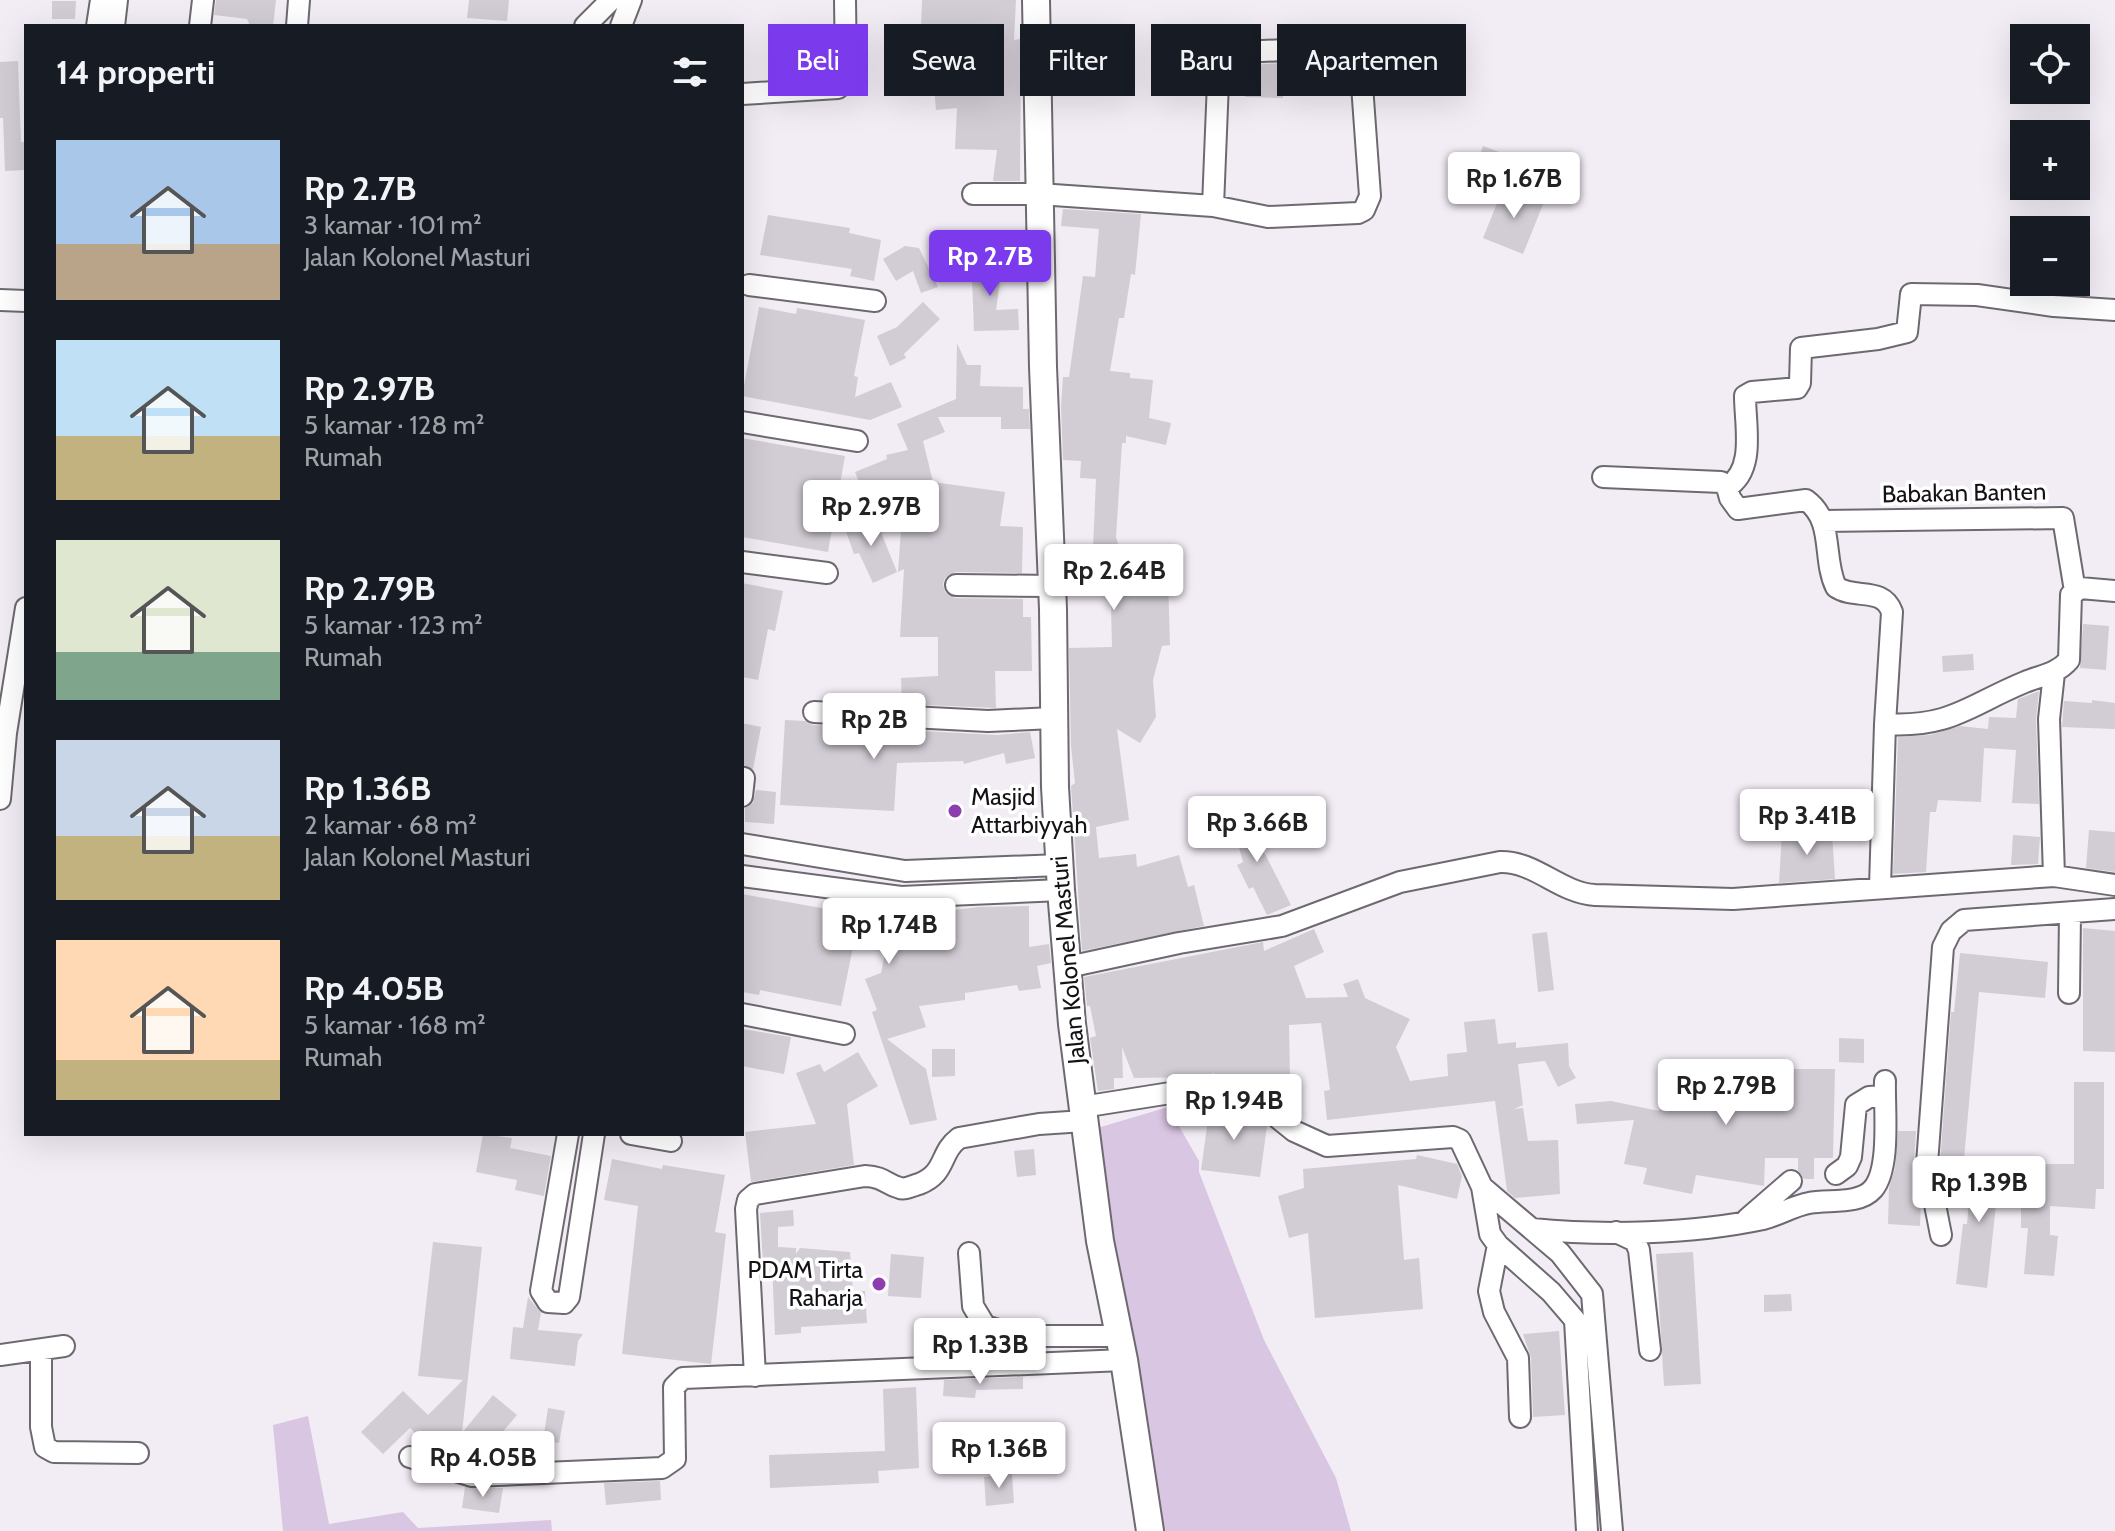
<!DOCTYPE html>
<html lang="id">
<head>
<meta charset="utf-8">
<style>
	body { margin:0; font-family:Cabin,sans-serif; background:#242831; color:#f1f3f6; height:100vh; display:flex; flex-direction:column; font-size:30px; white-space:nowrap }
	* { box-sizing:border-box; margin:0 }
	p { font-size:26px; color:#9ea1a6 }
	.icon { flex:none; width:44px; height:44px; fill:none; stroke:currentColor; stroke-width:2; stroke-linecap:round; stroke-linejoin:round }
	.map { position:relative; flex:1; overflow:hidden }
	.sheet { position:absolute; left:24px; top:24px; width:720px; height:1112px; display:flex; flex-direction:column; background:#171b24; border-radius:0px; box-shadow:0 8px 32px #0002 }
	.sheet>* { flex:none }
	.top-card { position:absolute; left:768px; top:24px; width:760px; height:72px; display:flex; gap:16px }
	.fabs { position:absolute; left:2010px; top:24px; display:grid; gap:16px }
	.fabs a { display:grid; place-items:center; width:80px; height:80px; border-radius:0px; background:#171b24; box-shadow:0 8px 32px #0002; font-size:40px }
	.price { position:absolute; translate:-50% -68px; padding:0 18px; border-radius:8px; background:#fff; color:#222; font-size:26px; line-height:52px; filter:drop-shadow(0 2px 4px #0008) }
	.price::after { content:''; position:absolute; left:50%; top:48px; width:24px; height:18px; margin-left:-12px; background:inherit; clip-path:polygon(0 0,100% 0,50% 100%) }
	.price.on { background:#7c3aed; color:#fff }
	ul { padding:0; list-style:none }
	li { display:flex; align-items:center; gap:24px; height:200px; padding:0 32px }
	li span { display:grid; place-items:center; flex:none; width:224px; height:160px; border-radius:0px; color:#555 }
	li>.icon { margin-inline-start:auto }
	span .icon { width:96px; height:96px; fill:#fffc; stroke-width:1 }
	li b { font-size:34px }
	h2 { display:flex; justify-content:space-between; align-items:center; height:96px; padding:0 32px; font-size:34px }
	.tag { padding:0 28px; border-radius:0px; background:#171b24; box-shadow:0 8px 32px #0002; font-size:28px; line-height:72px }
	.tag.on { background:#7c3aed; color:#fff }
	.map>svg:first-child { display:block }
</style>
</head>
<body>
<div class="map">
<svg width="2115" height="1531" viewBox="0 0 2115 1531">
	<rect width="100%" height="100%" fill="#f2ecf5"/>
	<path fill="#d9c6e2" d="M1168 1107 1199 1161V1172L1264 1340 1336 1478 1351 1531H1161L1160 1507 1094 1129Z
		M308 1416 329 1524 403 1512 418 1528 551 1520 552 1531H283L273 1425Z"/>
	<path fill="#d2ccd5" d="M216 0H276L273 26H250L247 19 214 15Z
		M469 0H509L507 21 467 18Z
		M922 0H1016L1014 40 1020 39 1021 46 1020 181H993L997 150 955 149 957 108 936 110 929 29 921 28Z
		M52 1H76L75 19H52Z
		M18 61 21 142H26V170L5 171 3 118H0V62Z
		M1284 63 1283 98 1245 97 1246 65Z
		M1483 146 1510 156 1497 191 1470 181Z
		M1504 186 1544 202 1523 254 1483 238Z
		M1063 209 1141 214 1135 275 1131 274 1124 318H1119L1110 371 1130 373V378L1153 380 1149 418 1171 423 1166 445 1126 436V443H1122L1116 537 1125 566H1146V580L1168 579 1170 645 1162 646 1153 680 1156 717 1140 743 1117 729 1129 820 1096 827 1099 858 1136 854 1137 867 1179 855 1188 887 1194 885 1204 926 1082 951 1071 786 1075 783 1071 746 1069 648 1112 647 1110 566 1091 571 1084 552 1093 549 1096 479 1080 478 1081 461 1063 460 1061 406 1063 377H1069L1083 276 1095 277 1099 229 1061 226Z
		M768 215 850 228 849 233 881 240 874 281 850 276 852 269 760 255Z
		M905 246 919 248 938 287 921 293 913 271 896 281 883 259Z
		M975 257 1003 261 996 310 1018 309 1019 330 974 331 972 278Z
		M923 302 940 319 904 354 906 358 890 366 877 336 897 327Z
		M759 307 796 314 797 308 865 320 854 376 858 377 855 397 891 382 902 407 870 420 742 396Z
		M957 343 967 365H981L980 386 1023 387V409H1029L1030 429H1001V417H938L945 432 923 441 933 482 1005 492 1000 526 1023 527 1022 573 955 572 945 578 943 584 945 592 955 598 1023 599V617H1031L1032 671H995L996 708 902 704 901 678 938 676V637H900L904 569 898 572 904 487 867 502 855 472 887 459 886 455 908 450 897 424 956 399Z
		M742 438 845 456 828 552 742 537Z
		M865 518 876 520 897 572 873 583 859 553 854 554 844 526Z
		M742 583 783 591 775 631 768 629 758 680 742 677Z
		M2083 624 2109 626 2106 670 2080 668Z
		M1973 654 1974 670 1943 672 1942 656Z
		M2039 691 2036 719 2039 804 2012 803 2016 750 1984 748 1981 802 1938 800 1936 812H1930L1926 872 1893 874 1898 737 1930 735 1960 726 1988 729 1989 717 2016 718 2018 699Z
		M2092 700 2115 703V729L2062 727 2064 701 2092 703Z
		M785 720 805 721 813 725 997 735 1030 732 1035 758 1006 764 1004 753 964 764 963 761 897 763 894 811 780 805Z
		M742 723 761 727 753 769 742 766Z
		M756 790 776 792 774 824 745 822V808L753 803Z
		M1245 803 1261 854 1264 852 1291 905 1267 915 1253 887 1249 889 1237 865 1243 862 1228 809Z
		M2089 830 2115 832V872L2086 868Z
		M1782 832 1832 833 1835 879 1779 883Z
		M2013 835 2040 837 2038 864 2011 865Z
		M742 894 844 912 845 905 938 922 937 912 978 907 1029 906V947L1049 944 1051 963 1037 966 1041 988 1019 991 1017 985 965 993V1000L919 1006 926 1027 887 1039 926 1069 937 1120 910 1125 872 1012 877 1010 865 979 881 973 886 948 854 942 841 1006 760 990 759 995 742 992Z
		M2083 928 2115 931V1052L2083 1051Z
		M1314 929 1324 952 1294 966 1306 998 1348 997 1343 984 1358 979 1365 998 1410 1019 1396 1047 1410 1081 1448 1076 1447 1054 1467 1052 1464 1022 1495 1019 1498 1044 1516 1042V1048L1568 1043 1569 1066 1576 1078 1558 1087 1545 1061 1518 1064 1523 1105 1514 1109 1523 1108 1528 1141 1558 1140 1560 1194 1515 1198 1507 1191 1495 1101 1327 1120 1324 1091 1330 1090 1321 1023 1289 1025 1290 1078 1245 1080 1239 1076 1214 1077V1073L1201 1077 1134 1078 1122 1047 1123 1078H1114V1089L1098 1091 1090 1038 1096 1036 1090 1006H1087L1084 977 1263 942 1264 951Z
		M1547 932 1554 990 1538 992 1532 934Z
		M1960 953 2048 962 2045 998 1979 992 1963 1170 1941 1169 1940 1163 1951 1012H1954Z
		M742 1029 791 1037 784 1074 742 1066Z
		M1839 1038 1864 1039V1063L1839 1062Z
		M932 1049H955V1076L932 1077Z
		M858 1052 878 1086 847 1104 854 1165 751 1182 745 1132 816 1124 796 1073 820 1064 824 1072Z
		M1736 1065 1732 1083 1782 1093V1069H1835L1833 1158H1814V1179H1804L1798 1170V1158H1765L1764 1186 1696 1175 1692 1194 1643 1184 1647 1168 1624 1164 1634 1120 1577 1124 1575 1104 1611 1101 1659 1111 1660 1108 1669 1110 1677 1071 1681 1072 1682 1066Z
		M2074 1082H2104V1189H2096L2095 1209 2050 1206V1235L2058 1236 2054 1276 2024 1274 2028 1228H2021V1164H2074Z
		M1210 1105 1244 1109 1267 1126 1260 1177 1201 1170Z
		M1898 1131H1916L1914 1163 1921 1201 1920 1226 1888 1224 1889 1187 1895 1169Z
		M483 1134 512 1138 510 1148 551 1156 544 1196 515 1190 517 1180 476 1172Z
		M1034 1149 1036 1175 1017 1177 1014 1151Z
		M1417 1155 1457 1164 1462 1176 1457 1199 1398 1185 1404 1260 1419 1258 1423 1309 1315 1318 1308 1233 1289 1238 1278 1196 1304 1188 1303 1169 1416 1159Z
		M1973 1157 2001 1159 1987 1288 1956 1284 1963 1224H1967Z
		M612 1159 662 1169 663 1165 725 1175 715 1232 726 1234 711 1364 622 1354 638 1206 604 1200Z
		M793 1210 794 1226 778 1227V1247L796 1248V1254L800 1248 850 1252 853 1292 865 1291 867 1323 801 1327V1333L775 1335 772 1263 763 1264 760 1213Z
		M433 1242 482 1247 462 1433 493 1395 517 1415 479 1460 450 1437 433 1450 410 1428 383 1454 361 1432 403 1391 428 1415 463 1380 418 1376Z
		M1693 1252 1701 1384 1664 1386 1656 1254Z
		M891 1254 924 1257 921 1298 888 1296Z
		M1791 1294 1792 1311 1764 1312V1295Z
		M528 1297 541 1313 538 1330 583 1334 578 1341 575 1366 510 1359 513 1327 523 1328Z
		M1559 1331 1565 1415 1533 1417 1531 1358 1523 1334Z
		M1023 1377V1389L976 1390 975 1398 943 1396 944 1380Z
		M916 1387 919 1468 878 1471 879 1483 770 1488 769 1455 885 1451 883 1389Z
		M548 1408 565 1411 559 1443 543 1441Z
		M1012 1474 1014 1503 986 1506 984 1477Z
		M660 1481 661 1500 606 1505 604 1483Z
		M465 1487 503 1488 499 1513 462 1508Z"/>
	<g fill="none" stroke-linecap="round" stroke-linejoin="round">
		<defs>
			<path id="minor" d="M97 26 101 0
				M114 26 117 0
				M200 26 203 0
				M297 26 299 0
				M585 26 611 0
				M621 26 631 0
				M742 94 838 88 845 81 846 72 845 0
				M973 194H1039L1213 206 1268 217 1358 213 1364 210 1370 196 1361 71 1359 60 1348 47 1221 53 1219 57 1213 206
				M749 285 875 301
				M0 300 26 301
				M742 422 857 441
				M1603 477 1721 482 1727 487 1730 498 1738 509 1806 500C1835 521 1822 558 1836 587 1855 600 1883 586 1892 612L1885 724 1880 887
				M1727 487C1756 470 1745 425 1745 396L1752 392 1797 388 1800 383 1801 348 1878 339 1907 332 1911 294 1977 295 2054 306 2115 310
				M1823 521 2063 518 2075 591
				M742 562 827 573
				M956 585 1052 586
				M814 712 988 721 1053 718
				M1885 724C1951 728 1969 705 2025 682 2042 675 2057 674 2069 660L2071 595 2080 588 2115 591
				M742 796 744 778
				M0 799 6 733 26 608
				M742 844 905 871 1060 865
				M742 876 901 897 1061 890
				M2054 876 2049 719 2054 673
				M1068 967 1179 943 1282 926 1400 882 1500 862C1535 861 1560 893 1595 895L1733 899 2054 876 2115 885
				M2069 993 2070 914
				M742 1014 844 1034
				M1082 1107 1183 1091 1213 1090 1240 1092 1262 1105 1294 1131 1327 1146 1453 1137 1460 1140 1482 1187 1560 1253 1592 1294 1612 1531
				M568 1134 541 1291 548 1302 564 1303 569 1297 594 1134
				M631 1134 671 1141
				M1836 1174 1847 1166 1851 1157 1856 1105 1869 1097 1885 1096
				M1482 1187 1490 1234 1498 1245 1551 1292 1575 1320 1587 1531
				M1747 1219 1791 1181
				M1532 1229C1604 1236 1692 1234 1763 1219 1779 1215 1793 1206 1809 1203 1828 1199 1859 1205 1873 1189 1891 1168 1884 1108 1885 1081
				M1616 1232 1635 1241 1639 1250 1650 1350
				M1941 1235 1927 1164 1943 947 1951 931 1964 920 2115 909
				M1498 1245 1489 1291 1494 1312 1518 1358 1520 1417
				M969 1253 973 1306 985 1326 1019 1336H1119
				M41 1352V1427L45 1447 54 1452 138 1453
				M0 1355 64 1346
				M755 1376 746 1209 748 1200 755 1194 865 1176C885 1177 885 1184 900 1188 905 1190 914 1185 919 1184 947 1173 939 1153 959 1138L1039 1124 1084 1121
				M410 1457 472 1476 662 1468 675 1459 674 1387 683 1378 1124 1360"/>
			<path id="major" d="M1036 0 1043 367 1053 609 1055 787 1061 890 1072 1024 1100 1241 1124 1360 1150 1531"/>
		</defs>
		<use href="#minor" stroke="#6e6971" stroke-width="24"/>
		<use href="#major" stroke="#6e6971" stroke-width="30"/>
		<use href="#minor" stroke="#fff" stroke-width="20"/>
		<use href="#major" stroke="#fff" stroke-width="26"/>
	</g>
	<g fill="#8d3dae" stroke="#fff" stroke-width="3">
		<circle cx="955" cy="811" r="8"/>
		<circle cx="879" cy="1284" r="8"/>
	</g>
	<g text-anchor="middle" stroke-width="7" stroke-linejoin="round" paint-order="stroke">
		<g font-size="24" fill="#141215" stroke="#fff">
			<text transform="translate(1964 493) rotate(-1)" y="8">Babakan Banten</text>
			<text transform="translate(1068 960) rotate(-95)" y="8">Jalan Kolonel Masturi</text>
		</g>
		<g font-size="24" fill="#141215" stroke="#fff" text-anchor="start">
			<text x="971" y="805">Masjid<tspan x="971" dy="28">Attarbiyyah</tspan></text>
			<text x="863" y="1278" text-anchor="end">PDAM Tirta<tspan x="863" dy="28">Raharja</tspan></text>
		</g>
	</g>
</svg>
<div class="fabs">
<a><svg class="icon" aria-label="locate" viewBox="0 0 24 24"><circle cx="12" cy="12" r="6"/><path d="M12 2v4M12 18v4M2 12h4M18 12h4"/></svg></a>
<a>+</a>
<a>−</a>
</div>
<b class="price" style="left:1514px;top:220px">Rp 1.67B</b>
<b class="price on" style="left:990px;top:298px">Rp 2.7B</b>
<b class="price" style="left:871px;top:548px">Rp 2.97B</b>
<b class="price" style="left:1114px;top:612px">Rp 2.64B</b>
<b class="price" style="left:874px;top:761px">Rp 2B</b>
<b class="price" style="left:1807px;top:857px">Rp 3.41B</b>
<b class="price" style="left:1257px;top:864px">Rp 3.66B</b>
<b class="price" style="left:889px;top:966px">Rp 1.74B</b>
<b class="price" style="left:1726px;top:1127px">Rp 2.79B</b>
<b class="price" style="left:1234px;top:1142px">Rp 1.94B</b>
<b class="price" style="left:1979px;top:1224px">Rp 1.39B</b>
<b class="price" style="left:980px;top:1386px">Rp 1.33B</b>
<b class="price" style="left:999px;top:1490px">Rp 1.36B</b>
<b class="price" style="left:483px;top:1499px">Rp 4.05B</b>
<div class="top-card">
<a class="tag on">Beli</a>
<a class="tag">Sewa</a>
<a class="tag">Filter</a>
<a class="tag">Baru</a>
<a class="tag">Apartemen</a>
</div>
<section class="sheet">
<h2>14 properti<svg class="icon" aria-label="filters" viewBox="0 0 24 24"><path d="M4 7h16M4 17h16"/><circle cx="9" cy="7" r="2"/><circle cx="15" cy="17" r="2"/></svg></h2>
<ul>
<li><span style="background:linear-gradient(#a9c7e8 65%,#b9a48a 0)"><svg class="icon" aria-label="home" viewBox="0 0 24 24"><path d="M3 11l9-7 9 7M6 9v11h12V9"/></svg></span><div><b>Rp 2.7B</b><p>3 kamar · 101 m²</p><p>Jalan Kolonel Masturi</p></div></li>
<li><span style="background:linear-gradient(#bfe0f5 60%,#c2b280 0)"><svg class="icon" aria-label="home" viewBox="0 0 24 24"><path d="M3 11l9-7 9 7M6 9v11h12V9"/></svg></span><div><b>Rp 2.97B</b><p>5 kamar · 128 m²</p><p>Rumah</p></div></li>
<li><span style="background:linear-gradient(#dfe7d0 70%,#7fa58c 0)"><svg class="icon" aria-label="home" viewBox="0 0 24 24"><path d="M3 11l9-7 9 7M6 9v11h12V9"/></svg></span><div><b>Rp 2.79B</b><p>5 kamar · 123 m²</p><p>Rumah</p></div></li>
<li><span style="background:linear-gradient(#c9d6e8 60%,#c2b280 0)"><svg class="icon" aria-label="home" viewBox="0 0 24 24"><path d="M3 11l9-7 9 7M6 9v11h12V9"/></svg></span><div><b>Rp 1.36B</b><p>2 kamar · 68 m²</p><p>Jalan Kolonel Masturi</p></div></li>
<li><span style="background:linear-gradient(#ffd9b3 75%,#c2b280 0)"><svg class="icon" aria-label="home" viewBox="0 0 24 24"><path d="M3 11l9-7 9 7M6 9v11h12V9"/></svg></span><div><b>Rp 4.05B</b><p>5 kamar · 168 m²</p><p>Rumah</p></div></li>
</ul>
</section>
</div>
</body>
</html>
